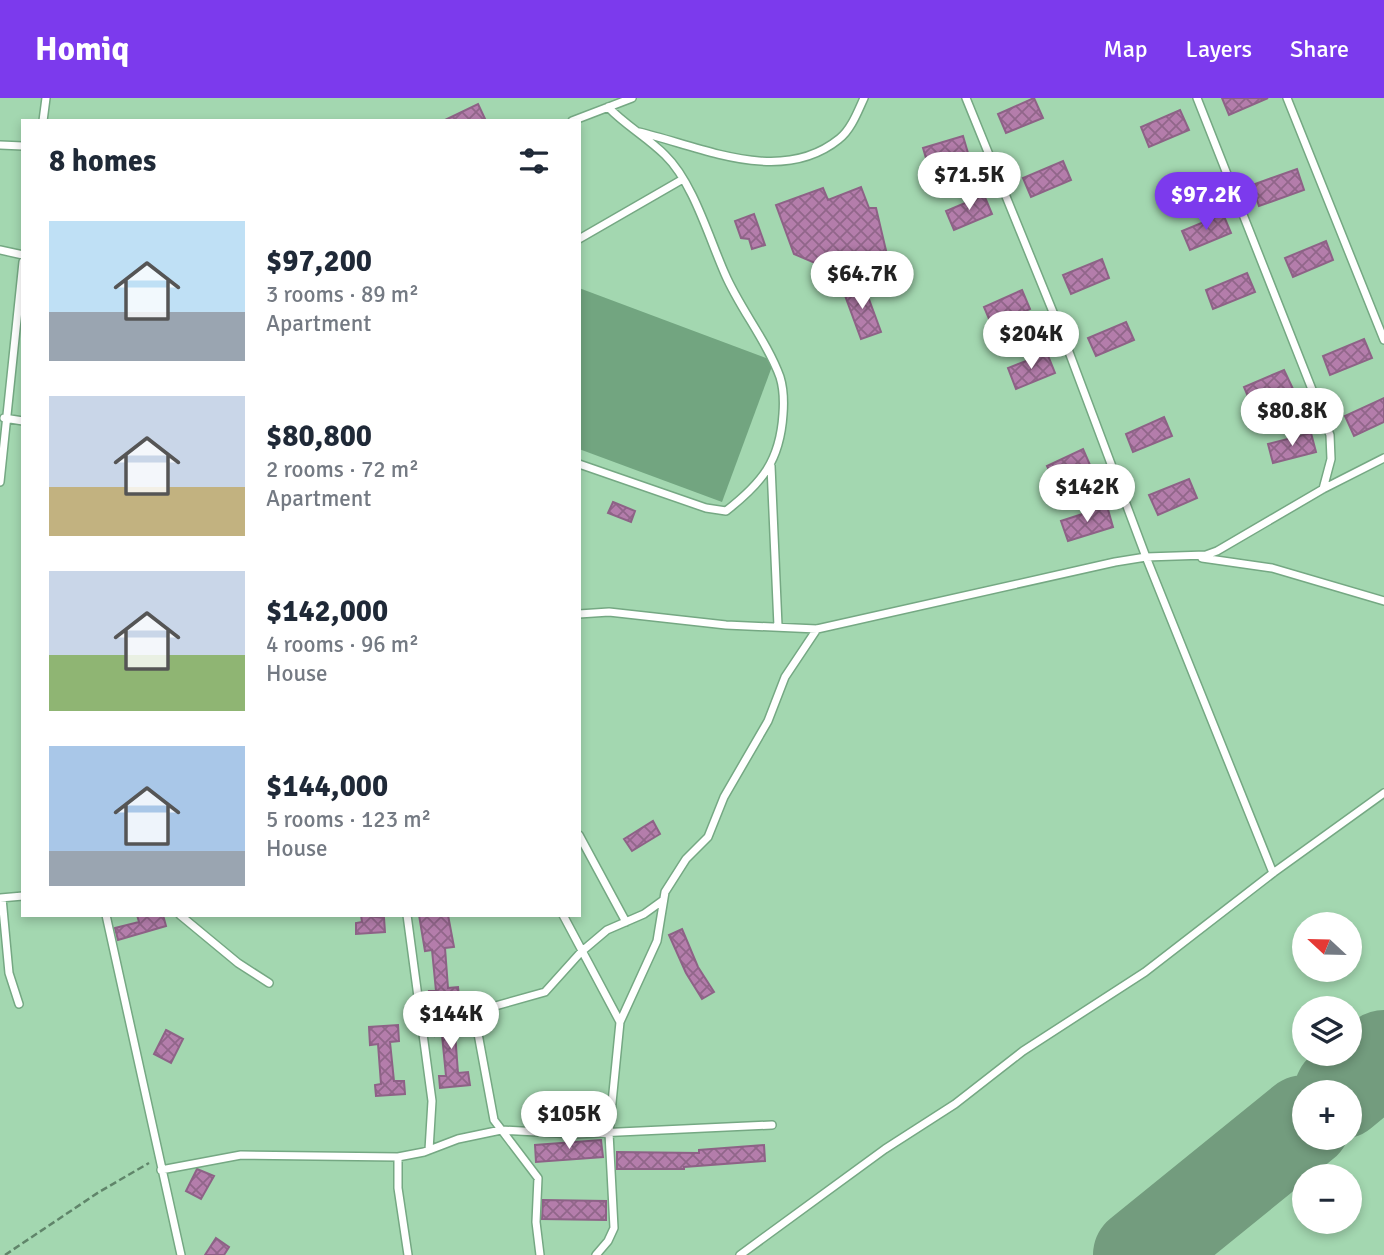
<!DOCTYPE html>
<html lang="en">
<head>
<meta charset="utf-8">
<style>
	body { margin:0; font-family:Signika,sans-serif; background:#f2f2f3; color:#1f2937; height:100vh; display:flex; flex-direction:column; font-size:26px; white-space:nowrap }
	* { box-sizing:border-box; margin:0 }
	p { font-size:23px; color:#747a83 }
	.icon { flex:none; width:38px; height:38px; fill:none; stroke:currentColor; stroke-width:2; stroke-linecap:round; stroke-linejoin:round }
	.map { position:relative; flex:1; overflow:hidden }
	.panel { position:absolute; left:21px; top:21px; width:560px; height:798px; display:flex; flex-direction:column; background:#fff; border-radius:0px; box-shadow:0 4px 10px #0003 }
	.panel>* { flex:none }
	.needle { width:46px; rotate:292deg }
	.tools { position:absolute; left:1292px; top:814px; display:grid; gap:14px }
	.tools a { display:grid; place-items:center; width:70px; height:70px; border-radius:50%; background:#fff; box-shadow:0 4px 10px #0003; font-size:35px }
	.price { position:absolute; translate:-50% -60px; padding:0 16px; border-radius:24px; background:#fff; color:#222; font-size:23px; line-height:46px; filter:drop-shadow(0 2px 4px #0008) }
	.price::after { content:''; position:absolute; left:50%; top:42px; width:21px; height:16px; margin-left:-10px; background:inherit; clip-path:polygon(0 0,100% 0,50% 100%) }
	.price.selected { background:#7c3aed; color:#fff }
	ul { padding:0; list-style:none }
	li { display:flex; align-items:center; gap:21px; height:175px; padding:0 28px }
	li span { display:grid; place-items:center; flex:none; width:196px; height:140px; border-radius:0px; color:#555 }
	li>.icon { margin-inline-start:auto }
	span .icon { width:84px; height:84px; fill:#fffc; stroke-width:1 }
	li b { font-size:30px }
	h2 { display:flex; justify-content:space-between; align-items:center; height:84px; padding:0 28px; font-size:30px }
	header { display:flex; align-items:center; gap:42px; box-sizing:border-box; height:98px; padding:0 35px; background:#7c3aed; color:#fff }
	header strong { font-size:33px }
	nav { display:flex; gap:38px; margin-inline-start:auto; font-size:24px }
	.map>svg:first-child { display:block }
</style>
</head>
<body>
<header>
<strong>Homiq</strong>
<nav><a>Map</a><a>Layers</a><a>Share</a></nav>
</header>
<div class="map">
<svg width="1384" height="1157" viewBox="0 0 1384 1157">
	<defs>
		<pattern id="building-cross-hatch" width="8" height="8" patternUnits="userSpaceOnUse" patternTransform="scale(1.75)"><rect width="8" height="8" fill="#b47dab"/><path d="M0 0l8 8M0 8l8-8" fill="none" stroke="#91668a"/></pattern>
	</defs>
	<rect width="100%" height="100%" fill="#a3d7b0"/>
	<path fill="#72a580" d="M579 190 774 263 722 404 579 351Z"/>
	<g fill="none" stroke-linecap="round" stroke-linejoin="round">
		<path stroke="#739c7e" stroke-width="94" d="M1341 994 1384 959
			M1140 1157 1304 1024"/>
	</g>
	<path fill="url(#building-cross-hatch)" stroke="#8d6286" stroke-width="2" d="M1034 0 1043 20 1006 35 998 16Z
		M1222 0H1268L1229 17Z
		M478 6 486 23H443Z
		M1180 12 1189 32 1149 49 1141 29Z
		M963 38 968 55 928 67 923 50Z
		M1063 63 1071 82 1031 99 1023 80Z
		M1297 71 1304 92 1259 108 1252 87Z
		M861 89 869 110H876L888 161 864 168 853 155 822 168 794 156 776 107 823 90 828 102Z
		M984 97 992 116 954 132 946 113Z
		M754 116 765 147 752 151 749 141 741 140 735 123Z
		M1223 116 1231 135 1190 152 1182 133Z
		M1326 143 1333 162 1293 179 1285 160Z
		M1102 161 1109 180 1071 196 1063 177Z
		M1247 175 1255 194 1213 211 1206 192Z
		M863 185 881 234 861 241 843 192Z
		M1022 192 1030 211 992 228 984 209Z
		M1126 224 1134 242 1096 258 1088 240Z
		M1364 241 1372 260 1330 277 1323 258Z
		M1047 255 1055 275 1016 291 1008 270Z
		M1284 272 1293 291 1252 308 1244 289Z
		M1384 300V324L1354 338 1345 318Z
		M1164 319 1172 338 1133 354 1126 336Z
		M1311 335 1316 354 1273 365 1268 346Z
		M1083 351 1090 367 1055 384 1047 368Z
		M1189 381 1197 400 1158 417 1149 397Z
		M613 404 635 413 631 424 608 415Z
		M1107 408 1113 429 1068 443 1061 423Z
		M653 723 660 736 632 753 624 741Z
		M137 817H163L166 828 118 842 115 830 139 824Z
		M361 817 384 820 385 834 356 836V825L362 824Z
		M419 817H448L454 849 445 850 448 890 458 889 460 908 430 905 429 893H436L432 852 425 853Z
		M682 831 698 869 714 894 702 901 686 875 669 837Z
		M434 919 463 920 464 934 455 935 458 975 468 974 470 987 440 990 439 978H446L442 937 435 938Z
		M398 927 399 943 390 944 394 983H404L405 996 376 998 375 987 381 986 378 946 370 947 369 929Z
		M166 932 183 941 171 965 154 956Z
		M601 1042 603 1059 536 1064 535 1047Z
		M764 1047 765 1063 684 1069V1071H617V1054L699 1055V1052Z
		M197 1071 214 1078 201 1101 186 1093Z
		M543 1102 606 1103V1122L542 1121Z
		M216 1140 229 1149 224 1157H205Z"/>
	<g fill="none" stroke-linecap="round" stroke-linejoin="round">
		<defs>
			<path id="service" d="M966 0 1066 246 1146 459 1273 775
				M1197 0 1330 337 1331 361 1323 391
				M1287 0 1384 242
				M43 23 46 0
				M572 23 632 0
				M639 34C702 49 781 88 839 41 851 32 858 13 864 0
				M0 47 23 48
				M579 141 683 81
				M0 152 23 157
				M4 320 23 323
				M579 366 706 410 726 413C762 385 780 363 783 316 784 303 784 292 780 279 767 243 740 211 725 176 709 140 693 84 665 57 647 39 625 27 608 9
				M771 368 778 528
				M0 384 23 164
				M1202 460 1272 470 1384 503
				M579 516 609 514 726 527 817 531 1115 464 1146 459 1206 457 1217 453 1323 391 1384 360
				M579 737 626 824
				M0 800 23 798
				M2 800 9 875 19 906
				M106 817 181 1157
				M180 817 238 865 269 885
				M407 817 432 1003 429 1052
				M563 817 620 924
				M420 913 474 914 545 894 581 854 607 832 644 816 662 803
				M474 914 494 1022 538 1080 536 1124 540 1157
				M398 1059V1090L408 1157
				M161 1072 241 1057 398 1059 424 1054 458 1041 501 1032 576 1036 772 1027
				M596 1157 608 1143 614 1130 609 1035 620 924 657 843 665 794 686 761 708 739 724 699 768 623 785 579 817 531
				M740 1157 885 1051 955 1006 1023 953 1145 874 1273 775 1384 695"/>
		</defs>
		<use href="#service" stroke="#75a883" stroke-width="10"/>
		<path stroke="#60856a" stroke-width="2.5" stroke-dasharray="7 3.5" stroke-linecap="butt" d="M5 1157 99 1094 149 1065"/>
		<use href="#service" stroke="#fff" stroke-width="7"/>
	</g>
</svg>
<div class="tools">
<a><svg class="needle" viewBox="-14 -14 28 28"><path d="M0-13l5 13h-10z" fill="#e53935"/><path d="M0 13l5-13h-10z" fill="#747a83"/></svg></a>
<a><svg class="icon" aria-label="layers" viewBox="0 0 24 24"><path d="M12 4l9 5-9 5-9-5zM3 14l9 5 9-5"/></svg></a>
<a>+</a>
<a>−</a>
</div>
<b class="price" style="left:969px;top:114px">$71.5K</b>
<b class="price selected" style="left:1206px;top:134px">$97.2K</b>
<b class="price" style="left:862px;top:213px">$64.7K</b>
<b class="price" style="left:1031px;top:273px">$204K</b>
<b class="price" style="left:1292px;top:350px">$80.8K</b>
<b class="price" style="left:1087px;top:426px">$142K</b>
<b class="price" style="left:451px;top:953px">$144K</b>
<b class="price" style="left:569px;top:1053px">$105K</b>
<section class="panel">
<h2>8 homes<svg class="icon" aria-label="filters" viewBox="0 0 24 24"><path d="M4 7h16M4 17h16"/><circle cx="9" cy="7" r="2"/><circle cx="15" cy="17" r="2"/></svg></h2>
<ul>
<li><span style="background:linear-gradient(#bfe0f5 65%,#9aa5b1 0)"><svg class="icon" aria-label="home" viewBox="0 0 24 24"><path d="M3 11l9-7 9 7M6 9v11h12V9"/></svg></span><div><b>$97,200</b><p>3 rooms · 89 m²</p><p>Apartment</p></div></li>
<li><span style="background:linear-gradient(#c9d6e8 65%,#c2b280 0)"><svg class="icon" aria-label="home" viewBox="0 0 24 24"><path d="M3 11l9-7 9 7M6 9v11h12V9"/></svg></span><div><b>$80,800</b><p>2 rooms · 72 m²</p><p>Apartment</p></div></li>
<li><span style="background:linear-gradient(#c9d6e8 60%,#8fb573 0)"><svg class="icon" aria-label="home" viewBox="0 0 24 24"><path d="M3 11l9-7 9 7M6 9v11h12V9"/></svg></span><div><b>$142,000</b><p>4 rooms · 96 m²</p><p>House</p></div></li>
<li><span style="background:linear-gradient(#a9c7e8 75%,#9aa5b1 0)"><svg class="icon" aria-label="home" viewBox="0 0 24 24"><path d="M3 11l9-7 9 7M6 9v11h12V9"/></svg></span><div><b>$144,000</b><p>5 rooms · 123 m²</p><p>House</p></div></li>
</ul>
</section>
</div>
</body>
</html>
